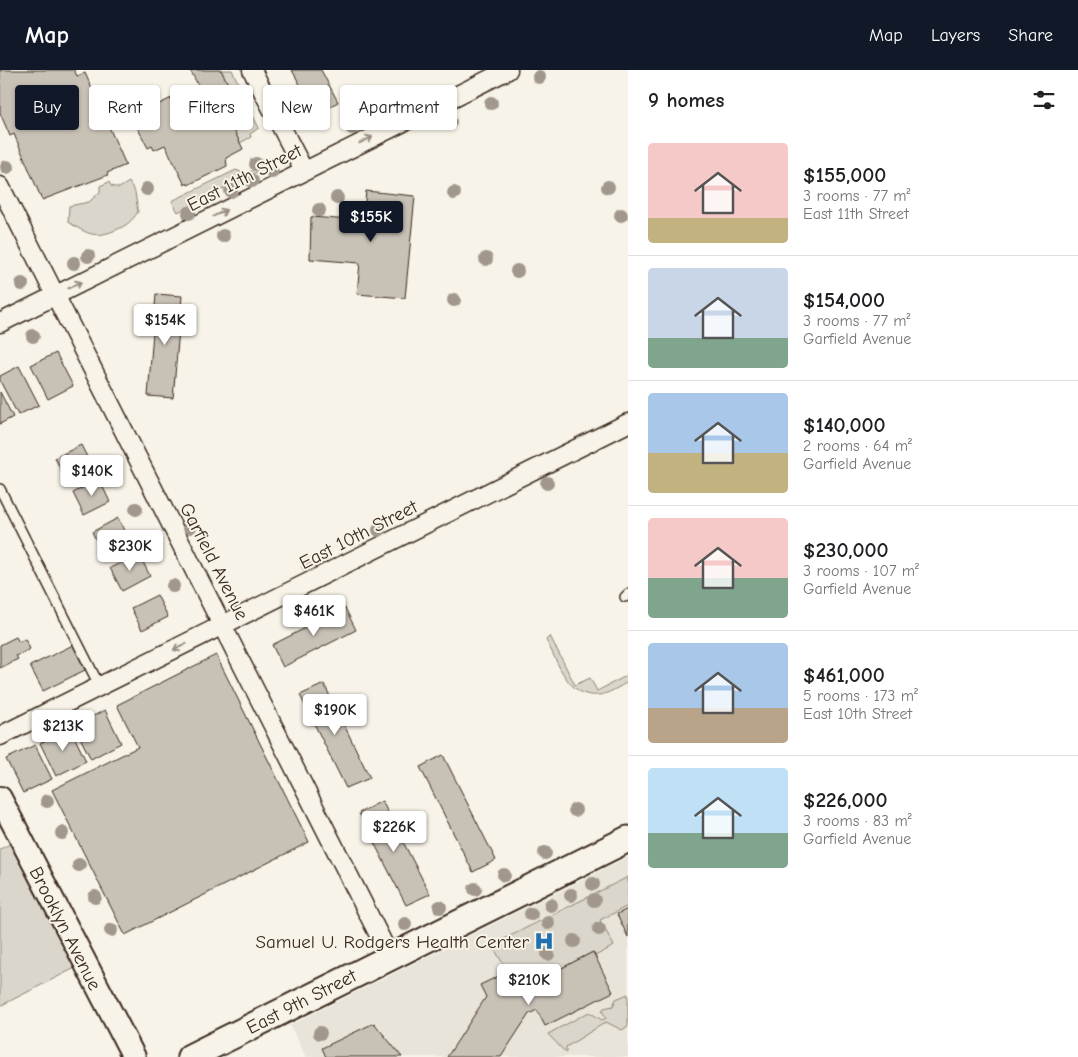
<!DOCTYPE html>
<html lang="en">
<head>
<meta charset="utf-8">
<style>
	body { margin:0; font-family:"Comic Neue",sans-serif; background:#f2f2f2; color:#202124; height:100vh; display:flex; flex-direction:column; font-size:19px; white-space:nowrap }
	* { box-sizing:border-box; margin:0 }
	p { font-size:16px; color:#757577 }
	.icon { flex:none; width:28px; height:28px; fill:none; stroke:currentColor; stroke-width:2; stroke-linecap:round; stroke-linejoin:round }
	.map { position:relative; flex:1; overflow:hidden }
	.sheet { display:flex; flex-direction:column; background:#fff; width:450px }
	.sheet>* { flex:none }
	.banner { position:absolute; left:15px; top:15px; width:475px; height:45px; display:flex; gap:10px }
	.price { position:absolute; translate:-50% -42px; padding:0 11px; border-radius:5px; background:#fff; color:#222; font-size:16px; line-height:32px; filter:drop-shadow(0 1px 2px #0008) }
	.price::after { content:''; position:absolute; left:50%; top:30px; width:15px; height:11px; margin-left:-8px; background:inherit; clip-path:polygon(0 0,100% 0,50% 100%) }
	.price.on { background:#111827; color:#fff }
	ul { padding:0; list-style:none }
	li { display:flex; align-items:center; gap:15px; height:125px; padding:0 20px }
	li+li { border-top:1px solid #e0e0e0 }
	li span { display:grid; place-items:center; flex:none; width:140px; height:100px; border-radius:5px; color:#555 }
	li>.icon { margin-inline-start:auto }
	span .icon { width:60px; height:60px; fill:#fffc; stroke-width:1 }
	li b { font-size:21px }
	h2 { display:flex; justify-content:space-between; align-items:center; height:60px; padding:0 20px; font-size:21px }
	.chip { padding:0 18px; border-radius:5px; background:#fff; box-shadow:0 1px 4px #0004; font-size:18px; line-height:45px }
	.chip.on { background:#111827; color:#fff }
	header { display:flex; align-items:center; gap:30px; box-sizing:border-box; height:70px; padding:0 25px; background:#111827; color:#fff }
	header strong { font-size:24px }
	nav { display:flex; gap:28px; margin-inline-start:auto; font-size:18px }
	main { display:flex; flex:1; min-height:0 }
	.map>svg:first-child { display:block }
</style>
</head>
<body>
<header>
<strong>Map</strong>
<nav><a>Map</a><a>Layers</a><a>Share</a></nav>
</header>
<main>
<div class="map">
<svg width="628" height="987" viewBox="0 0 628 987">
	<rect width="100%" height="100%" fill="#f7f3e8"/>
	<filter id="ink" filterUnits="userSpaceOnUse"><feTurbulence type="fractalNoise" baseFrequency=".02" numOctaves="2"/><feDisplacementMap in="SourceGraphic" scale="10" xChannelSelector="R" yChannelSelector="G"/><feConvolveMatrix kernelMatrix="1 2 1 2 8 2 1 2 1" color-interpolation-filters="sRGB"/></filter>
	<g filter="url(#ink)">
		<path fill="#e9e4d9" d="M628 787V987H306L290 955Z"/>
		<path fill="#dbd6cb" stroke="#8b8074" d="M221 0H232L246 29 224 40 221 33 234 26Z
			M251 42 259 58 250 64 251 67 240 73 230 52Z
			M262 96 263 99 178 142 172 131 236 100 245 104Z
			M109 112 111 116 119 118 129 112 135 122 138 142C131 152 127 155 116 160 94 169 88 164 68 152L69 136 89 132 100 122V116Z
			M550 566 575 615 590 608 597 621 628 605V612C620 616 609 624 599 625 568 629 558 592 546 570Z
			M12 773 75 898 0 936V779Z
			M628 807V836L600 850 614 876 595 886 593 882 552 903 553 906 528 919 523 911 515 914 492 875Z
			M628 924V956L622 960 606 952 566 977V983L548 964 589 942 602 950 606 948 602 941 604 938 613 936 616 929Z"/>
		<path fill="#c8c1b6" stroke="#3b2a1e" d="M0 0H74L77 6 85 3 126 95 107 103 108 105 42 130 14 64 10 66 0 43Z
			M190 0H221L234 26 221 33 243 79 226 88 227 96 188 115 187 113 185 115 165 75 154 80 152 76 148 78 134 51 139 49 137 45 198 15Z
			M292 0H321L338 32 316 44Z
			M366 121 415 126 405 228 357 224 360 193 310 189 311 147 363 151Z
			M156 224 182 226 173 328 148 326Z
			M56 283 73 316 48 329 31 295Z
			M19 296 39 335 18 345 0 311V306Z
			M0 322 13 347 0 354Z
			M81 375 92 397 66 410 55 388Z
			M99 409 110 432 84 445 73 423Z
			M118 448 129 470 103 483 92 462Z
			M139 484 150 506 122 521 110 498Z
			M157 525 168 547 142 560 131 538Z
			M345 538 356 560 283 597 272 575Z
			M16 567 19 572 25 569 30 579 16 586 18 589 0 598V575Z
			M73 575 85 600 43 621 30 596Z
			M216 585 309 772 125 865 52 720 138 677 117 635Z
			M324 614 370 708 346 718 300 625Z
			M105 640 121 673 91 689 74 656Z
			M70 658 86 691 56 706 40 673Z
			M35 675 52 709 23 723 6 689Z
			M443 685 496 790 473 802 420 697Z
			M382 731 430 824 406 835 359 743Z
			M628 839V867L617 844Z
			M593 882 613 922 545 956 537 940 529 944 501 987H447L486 927 480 915 509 901 515 914 523 910 528 919 553 906 552 903Z
			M374 953 402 987H326L322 978Z"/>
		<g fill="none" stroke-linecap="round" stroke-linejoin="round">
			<defs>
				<path id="service" d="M0 419 100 617
					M625 527 628 524"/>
				<path id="minor" d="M252 0 304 101
					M0 116 390 887
					M0 253 508 0
					M0 666 628 353"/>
				<path id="tertiary" d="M0 728 134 987"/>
				<path id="secondary" d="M190 987 628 769"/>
			</defs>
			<use href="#service" stroke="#3b2a1e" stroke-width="12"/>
			<use href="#minor" stroke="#3b2a1e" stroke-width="21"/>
			<use href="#tertiary" stroke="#3b2a1e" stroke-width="26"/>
			<use href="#secondary" stroke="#3b2a1e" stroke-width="29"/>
			<use href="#service" stroke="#f7f3e8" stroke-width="9"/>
			<use href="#minor" stroke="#f7f3e8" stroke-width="18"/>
			<use href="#tertiary" stroke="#f7f3e8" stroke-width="22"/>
			<use href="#secondary" stroke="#f7f3e8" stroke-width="25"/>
		</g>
		<g fill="#a1978c">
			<circle cx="539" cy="7" r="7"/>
			<circle cx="491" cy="33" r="7"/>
			<circle cx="386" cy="41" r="7"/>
			<circle cx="450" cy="52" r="7"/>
			<circle cx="352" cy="58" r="7"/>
			<circle cx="256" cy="94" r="7"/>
			<circle cx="7" cy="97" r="7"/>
			<circle cx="272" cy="102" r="7"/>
			<circle cx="252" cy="111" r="7"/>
			<circle cx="608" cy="117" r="7"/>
			<circle cx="147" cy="119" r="7"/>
			<circle cx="231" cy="121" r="7"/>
			<circle cx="454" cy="123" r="7"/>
			<circle cx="337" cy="128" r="7"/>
			<circle cx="319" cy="140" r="7"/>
			<circle cx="189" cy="143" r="7"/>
			<circle cx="621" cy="145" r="7"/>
			<circle cx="223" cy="166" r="7"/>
			<circle cx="88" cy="186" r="7"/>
			<circle cx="486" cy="189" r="7"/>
			<circle cx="74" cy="193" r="7"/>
			<circle cx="517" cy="201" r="7"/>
			<circle cx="22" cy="214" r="7"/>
			<circle cx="454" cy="230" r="7"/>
			<circle cx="33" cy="266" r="7"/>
			<circle cx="116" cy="403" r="7"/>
			<circle cx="547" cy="413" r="7"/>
			<circle cx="136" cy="439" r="7"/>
			<circle cx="190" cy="457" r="7"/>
			<circle cx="379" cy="460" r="7"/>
			<circle cx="155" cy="477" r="7"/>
			<circle cx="308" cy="495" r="7"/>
			<circle cx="173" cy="516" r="7"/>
			<circle cx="47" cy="731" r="7"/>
			<circle cx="575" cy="740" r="7"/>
			<circle cx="62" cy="763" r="7"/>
			<circle cx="545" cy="783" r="7"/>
			<circle cx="79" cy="795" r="7"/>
			<circle cx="504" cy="805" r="7"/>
			<circle cx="593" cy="814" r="7"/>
			<circle cx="475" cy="819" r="7"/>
			<circle cx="571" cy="825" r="7"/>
			<circle cx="95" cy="827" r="7"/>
			<circle cx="594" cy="830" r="7"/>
			<circle cx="551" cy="835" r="7"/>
			<circle cx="440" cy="837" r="7"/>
			<circle cx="531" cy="844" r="7"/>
			<circle cx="548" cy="853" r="7"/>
			<circle cx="405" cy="854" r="7"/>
			<circle cx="599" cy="859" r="7"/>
			<circle cx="111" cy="860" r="7"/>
			<circle cx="574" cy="871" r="7"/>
			<circle cx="548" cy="884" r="7"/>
			<circle cx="320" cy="963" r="7"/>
		</g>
		<defs><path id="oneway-shaft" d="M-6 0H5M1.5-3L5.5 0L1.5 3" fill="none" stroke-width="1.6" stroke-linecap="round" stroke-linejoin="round" transform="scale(1.25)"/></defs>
		<g stroke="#998e83">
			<use href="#oneway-shaft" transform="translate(366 70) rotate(-26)"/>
			<use href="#oneway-shaft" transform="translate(220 143) rotate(-26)"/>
			<use href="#oneway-shaft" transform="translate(75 215) rotate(-26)"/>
			<use href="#oneway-shaft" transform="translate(180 577) rotate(154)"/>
		</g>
	</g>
	<defs>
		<symbol id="hospital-bare" viewBox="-9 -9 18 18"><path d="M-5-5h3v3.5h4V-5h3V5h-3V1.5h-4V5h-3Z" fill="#1f6fb2" stroke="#f7f3e8" stroke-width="2.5" paint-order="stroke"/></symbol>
	</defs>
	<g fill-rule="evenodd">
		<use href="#hospital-bare" x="530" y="857" width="28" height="28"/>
	</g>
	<g text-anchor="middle" stroke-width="4" stroke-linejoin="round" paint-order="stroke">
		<g font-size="19" fill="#3b2a1e" stroke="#f7f3e8">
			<text transform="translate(244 107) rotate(-27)" y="7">East 11th Street</text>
			<text transform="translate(358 464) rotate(-27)" y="7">East 10th Street</text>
			<text transform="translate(215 491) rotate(63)" y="7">Garfield Avenue</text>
			<text transform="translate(66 858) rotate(63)" y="7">Brooklyn Avenue</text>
			<text transform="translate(301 931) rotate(-27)" y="7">East 9th Street</text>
		</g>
		<g font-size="19" fill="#3b2a1e" stroke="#f7f3e8" text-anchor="end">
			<text x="529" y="878">Samuel U. Rodgers Health Center</text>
		</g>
	</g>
</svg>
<b class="price on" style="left:371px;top:173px">$155K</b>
<b class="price" style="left:165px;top:276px">$154K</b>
<b class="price" style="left:92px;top:427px">$140K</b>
<b class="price" style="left:130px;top:502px">$230K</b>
<b class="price" style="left:314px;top:567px">$461K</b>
<b class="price" style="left:335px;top:666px">$190K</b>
<b class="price" style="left:63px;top:682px">$213K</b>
<b class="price" style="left:394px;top:783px">$226K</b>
<b class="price" style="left:529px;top:936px">$210K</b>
<div class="banner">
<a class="chip on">Buy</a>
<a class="chip">Rent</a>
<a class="chip">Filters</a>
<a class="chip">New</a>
<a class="chip">Apartment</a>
</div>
</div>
<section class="sheet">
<h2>9 homes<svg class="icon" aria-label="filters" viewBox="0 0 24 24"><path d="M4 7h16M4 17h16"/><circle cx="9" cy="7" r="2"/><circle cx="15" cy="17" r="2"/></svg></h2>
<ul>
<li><span style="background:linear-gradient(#f6c9c9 75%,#c2b280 0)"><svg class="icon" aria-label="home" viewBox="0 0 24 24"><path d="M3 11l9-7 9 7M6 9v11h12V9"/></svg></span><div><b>$155,000</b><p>3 rooms · 77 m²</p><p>East 11th Street</p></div></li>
<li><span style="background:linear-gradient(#c9d6e8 70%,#7fa58c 0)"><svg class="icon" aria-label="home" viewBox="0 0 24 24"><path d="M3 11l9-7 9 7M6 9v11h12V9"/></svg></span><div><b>$154,000</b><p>3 rooms · 77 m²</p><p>Garfield Avenue</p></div></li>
<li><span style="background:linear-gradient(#a9c7e8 60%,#c2b280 0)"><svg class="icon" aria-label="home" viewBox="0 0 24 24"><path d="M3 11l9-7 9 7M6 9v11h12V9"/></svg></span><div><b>$140,000</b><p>2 rooms · 64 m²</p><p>Garfield Avenue</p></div></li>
<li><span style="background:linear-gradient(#f6c9c9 60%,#7fa58c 0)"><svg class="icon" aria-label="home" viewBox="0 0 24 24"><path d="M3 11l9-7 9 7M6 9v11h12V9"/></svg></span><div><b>$230,000</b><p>3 rooms · 107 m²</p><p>Garfield Avenue</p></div></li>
<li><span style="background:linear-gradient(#a9c7e8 65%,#b9a48a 0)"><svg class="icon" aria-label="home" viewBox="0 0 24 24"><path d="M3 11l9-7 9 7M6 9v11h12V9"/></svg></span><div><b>$461,000</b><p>5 rooms · 173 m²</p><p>East 10th Street</p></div></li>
<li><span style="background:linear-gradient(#bfe0f5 65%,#7fa58c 0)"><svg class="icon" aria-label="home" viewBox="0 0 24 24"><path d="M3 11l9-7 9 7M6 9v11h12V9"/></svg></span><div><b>$226,000</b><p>3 rooms · 83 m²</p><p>Garfield Avenue</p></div></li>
</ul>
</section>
</main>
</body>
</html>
